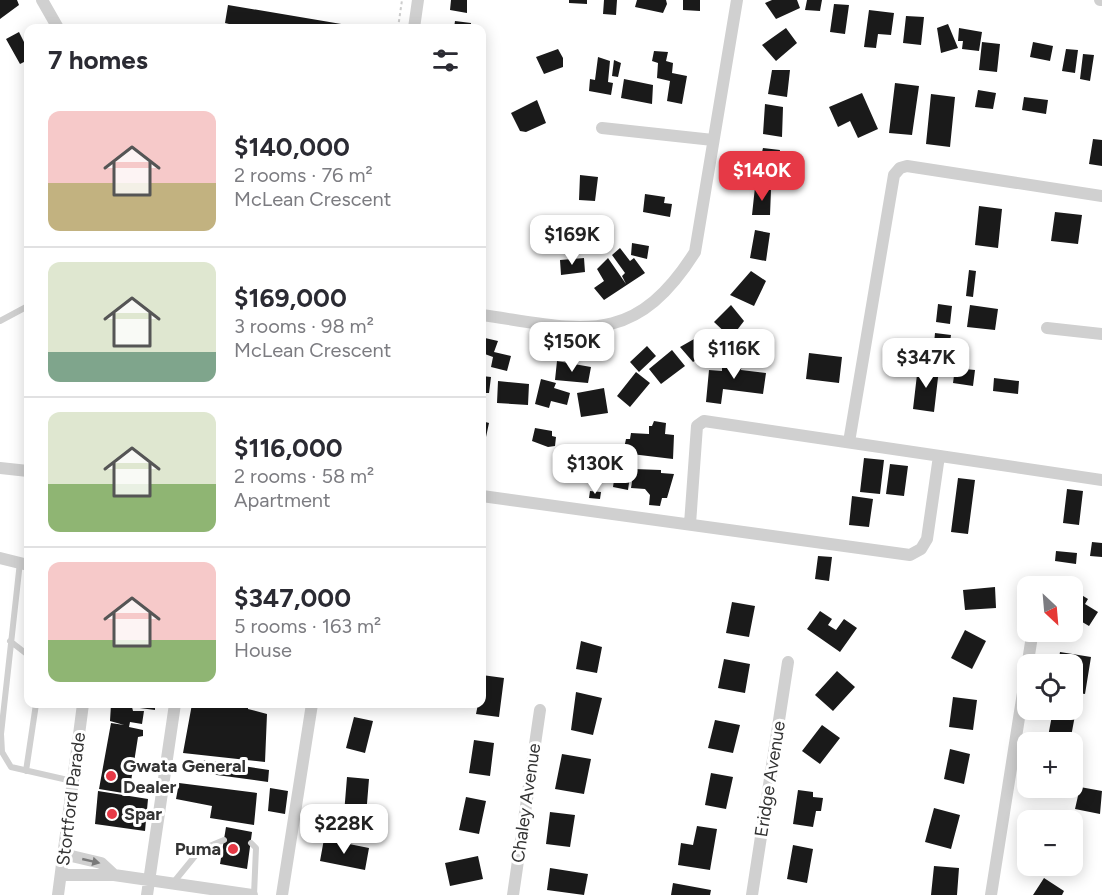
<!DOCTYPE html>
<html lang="en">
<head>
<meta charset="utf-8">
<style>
	body { margin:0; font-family:Figtree,sans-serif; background:#f7f7f7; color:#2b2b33; height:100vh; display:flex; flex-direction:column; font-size:22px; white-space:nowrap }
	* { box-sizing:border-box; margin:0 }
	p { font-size:20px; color:#7c7c81 }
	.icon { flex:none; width:33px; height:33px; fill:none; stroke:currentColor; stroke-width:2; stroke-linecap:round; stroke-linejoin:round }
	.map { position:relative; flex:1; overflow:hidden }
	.details { position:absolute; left:24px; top:24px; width:462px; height:684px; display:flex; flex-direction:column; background:#fff; border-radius:12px; box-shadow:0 3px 15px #0003 }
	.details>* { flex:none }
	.needle { width:39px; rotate:154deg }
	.tools { position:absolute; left:1017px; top:576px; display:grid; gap:12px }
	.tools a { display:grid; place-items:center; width:66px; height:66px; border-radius:12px; background:#fff; box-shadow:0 3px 15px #0003; font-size:30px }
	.price { position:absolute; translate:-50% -51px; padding:0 14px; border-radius:12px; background:#fff; color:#222; font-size:20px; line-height:39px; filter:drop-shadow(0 2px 3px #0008) }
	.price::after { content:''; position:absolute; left:50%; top:36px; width:18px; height:14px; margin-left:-9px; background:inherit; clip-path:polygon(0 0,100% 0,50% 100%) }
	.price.active { background:#e63946; color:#fff }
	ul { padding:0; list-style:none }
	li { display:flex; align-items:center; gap:18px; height:150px; padding:0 24px }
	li+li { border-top:2px solid #e1e1e2 }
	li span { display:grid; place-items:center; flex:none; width:168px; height:120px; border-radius:12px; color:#555 }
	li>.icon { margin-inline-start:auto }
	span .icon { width:72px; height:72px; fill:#fffc; stroke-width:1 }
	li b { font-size:26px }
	h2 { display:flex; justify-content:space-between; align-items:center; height:72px; padding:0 24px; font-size:26px }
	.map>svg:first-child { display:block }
</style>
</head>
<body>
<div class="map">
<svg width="1102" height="895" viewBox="0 0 1102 895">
	<rect width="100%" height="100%" fill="#fff"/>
	<path fill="#1a1a1a" d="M0 0H17L19 5 0 19Z
		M451 0H467V13L450 10Z
		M569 0H587V4L569 3Z
		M604 0H617L616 15 603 14Z
		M637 0H666L667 4 663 13 635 7Z
		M683 0H700V11L683 10Z
		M772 0H797L800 8 776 19 765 3Z
		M807 0H822L820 11 805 10Z
		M834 4 849 5 845 34 830 32Z
		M228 5 359 27V28H261L252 25V28H233V25L225 23Z
		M869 10 894 13 891 35 878 34 876 48 864 47Z
		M906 16 924 17 921 45 903 43Z
		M455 21 471 23V28H454Z
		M948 24 958 48 941 53 937 28Z
		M786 28 797 43 776 61 762 45Z
		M959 28 982 32 979 51 962 49 963 41H958Z
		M19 32 28 50V60L20 64 6 39Z
		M982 42 1000 44 997 72 979 70Z
		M1033 42 1053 46 1050 61 1030 57Z
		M558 49 563 58V67L544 74 536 57Z
		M1066 49 1078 50 1075 73 1062 71Z
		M654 51 668 52 666 61 673 63 672 73 687 76 682 104 667 101 670 81 657 78 658 63 652 61Z
		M1083 54 1094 55 1090 81 1080 79Z
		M598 57 610 61 608 82 613 83 611 95 589 91 590 79 595 80Z
		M614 60 621 63 618 77 612 76Z
		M772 70H790L787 97 768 94Z
		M624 79 653 85 652 104 621 98Z
		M895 83 919 86 912 135 889 133Z
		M978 90 996 93 993 109 975 107Z
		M862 93 878 129 858 138 850 121 838 127 829 107Z
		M931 94 955 97 950 147 926 144Z
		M1024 97 1048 100 1046 114 1022 110Z
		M537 100 546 123 526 132 520 131 511 113Z
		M765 104 783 107 782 137 763 134Z
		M1093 139 1102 140V166L1089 164Z
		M763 148 780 150 776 178 756 176Z
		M580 175 598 177 595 201 579 200Z
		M755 187 771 190 770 215H752Z
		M645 194 665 197 664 203 672 204 670 217 643 212Z
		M979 206 1002 209 998 248 975 245Z
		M1055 212 1082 215 1078 244 1051 241Z
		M755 230 770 233 766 261 750 258Z
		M632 243 649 246 647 259 631 255Z
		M620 248 630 261 634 258 645 273 604 300 594 288 604 281 597 269 608 258 626 284 622 276 625 273 612 255Z
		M584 258 585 272 561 275 560 260Z
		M969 270 976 271 973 297 966 296Z
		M751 271 766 281 754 306 730 295Z
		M938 304 952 306 950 324 936 322Z
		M731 305 744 321 731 338 714 322Z
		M970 305 998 309 995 330 967 327Z
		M710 330 722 343 693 362 680 347Z
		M935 333 951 335 948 356 933 354Z
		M756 336 771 338 768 358 754 357Z
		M485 338 498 341 494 352 511 356 507 371 491 367 493 357 482 353Z
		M647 346 656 356 639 372 630 362Z
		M672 350 685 366 661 384 649 369Z
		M809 353 842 357 839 383 806 379Z
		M727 355 742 357 741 370 766 373 763 394 723 389 721 404 706 402 709 370 722 371V368H726Z
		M557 361 591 367 588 383 555 380Z
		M918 366 939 369 934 412 913 409Z
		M955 368 975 370 973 386 953 383Z
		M636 372 650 383 630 407 617 396Z
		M482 376 491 377 489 393H482Z
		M994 378 1019 381 1018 394 993 391Z
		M541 379 556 383 554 388 570 393 567 405 551 401 549 408 535 404Z
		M498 381 529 384 528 405 497 403Z
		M604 388 608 413 581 417 577 393Z
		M482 421 489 423 486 437H482Z
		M654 421 666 423 665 434 674 435 673 459 623 453 626 439H630L631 433 649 434V426H652Z
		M535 428 552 431V436L556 437 555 446 548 447 532 441Z
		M864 458 884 460 880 494 860 492Z
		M890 464 908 466 904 496 886 494Z
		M616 467 631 469 628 490 613 487Z
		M634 469 661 470V473L674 474 667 498H662L660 506 649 505 650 495 645 489 631 488Z
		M958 478 975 480 968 534 951 532Z
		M1067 489 1083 491 1079 525 1063 523Z
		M590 491 601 492 600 499 589 498Z
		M852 496 873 499 869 527 849 525Z
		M1092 542 1102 543V557L1090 556Z
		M1056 551 1077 553 1076 564 1055 561Z
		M818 556 832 557 829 581 815 579Z
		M995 587 996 608 965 610 963 590Z
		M1075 591 1088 599 1085 604 1098 612 1089 626 1072 616Z
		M732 602 755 606 749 637 726 633Z
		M820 611 832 619 828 625 836 630 844 619 857 628 840 652 807 629Z
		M965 630 986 641 972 669 951 658Z
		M581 641 602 647 597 673 576 669Z
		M1060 652 1091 657 1085 694 1072 692V664H1058Z
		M724 659 750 664 745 693 718 688Z
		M837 671 855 687 833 711 815 695Z
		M482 675 504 678 499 717 476 714 478 704H482Z
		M576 692 602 698 593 735 571 730Z
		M953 697 977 700 973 730 949 727Z
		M111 704H155V710L132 707 133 711H144L142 724 130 722 129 727 143 730V736L138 737 129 794 99 789 111 723 124 725 110 721Z
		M192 704 231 706 232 704H248V709L267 714 265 762 183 753Z
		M1053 710H1076L1070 742H1047Z
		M354 717 373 721 365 753 346 748Z
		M715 720 740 725 733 753 708 748Z
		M822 725 840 738 820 764 802 751Z
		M474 740 494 743 490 776 469 773Z
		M950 749 970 754 964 784 944 779Z
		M562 754 591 759 584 794 555 789Z
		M204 760 269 770 268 782 202 773Z
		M711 773 733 777 726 809 705 805Z
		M347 777 369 779 366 816 344 814Z
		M179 783 257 793 254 825 210 818 212 806 176 799Z
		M1080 787 1102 791 1100 814 1075 809Z
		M270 788 288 791 285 814 268 811Z
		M1040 788H1069V792Z
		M798 790 813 792V797L823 798 821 811H816L813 827 793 824Z
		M98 791 148 799 145 831 95 824Z
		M466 797 486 801 479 834 459 830Z
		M934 808 960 815 951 849 925 842Z
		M550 812 575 815 570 847 546 844Z
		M697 826 717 829 710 870 678 865 681 843 693 845Z
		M226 827 252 832 247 869 220 864Z
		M324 839 369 848 365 870 320 861Z
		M793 845 813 849 807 883 787 879Z
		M478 856 483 879 450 886 445 863Z
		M934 866 959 868 957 895H931Z
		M550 868 588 874 584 895 547 890Z
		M1044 878 1064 891 1062 895H1033Z
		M673 883 711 890 710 895H671Z"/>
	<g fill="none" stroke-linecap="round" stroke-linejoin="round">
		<path stroke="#cdcdcd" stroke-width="2" stroke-dasharray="3 3" stroke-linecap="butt" d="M398 28 402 0"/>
		<path stroke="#d0d0d0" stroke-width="6" d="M0 321 28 306
			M20 562 1 734 2 752 11 767 72 781
			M10 641 28 655
			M26 771 36 704
			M251 843 256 848 254 895
			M173 883 200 850 224 840"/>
		<path stroke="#d0d0d0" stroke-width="12" d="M42 0 58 28
			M1100 0H1102
			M414 28 418 0
			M602 128 713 140
			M482 315C580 329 633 350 695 252L737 0
			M1047 328 1102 334
			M849 442 894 175 900 168 907 166 1102 196
			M0 468 28 471
			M482 496 910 555 921 549 927 539 939 456
			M690 524 697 426 704 421 1102 480
			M0 558 28 565
			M63 854 101 863 114 875
			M61 875H114L252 895
			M58 895 83 704
			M147 895 175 704
			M282 895 312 704
			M513 895 540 710
			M752 895 788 662
			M991 895 1032 636"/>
	</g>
	<defs><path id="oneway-solid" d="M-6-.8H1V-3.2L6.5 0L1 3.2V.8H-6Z" transform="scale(1.5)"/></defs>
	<use fill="#7a7a7a" href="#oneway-solid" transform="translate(91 861) rotate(13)"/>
	<g fill="#e63946" stroke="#fff" stroke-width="2">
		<circle cx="111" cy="776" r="6"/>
		<circle cx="112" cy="814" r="6"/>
		<circle cx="233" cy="849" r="6"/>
	</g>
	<g text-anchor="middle" stroke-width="6" stroke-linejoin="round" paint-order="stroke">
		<g font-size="18" font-weight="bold" fill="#333" stroke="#fff" text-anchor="start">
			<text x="123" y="772">Gwata General<tspan x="123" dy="21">Dealer</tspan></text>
			<text x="124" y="820">Spar</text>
			<text x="221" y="855" text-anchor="end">Puma</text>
		</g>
		<g font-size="18" fill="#333" stroke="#fff">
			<text transform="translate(770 779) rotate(-81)" y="6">Eridge Avenue</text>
			<text transform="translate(71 799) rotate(-83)" y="6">Stortford Parade</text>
			<text transform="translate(526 803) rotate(-82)" y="6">Chaley Avenue</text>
		</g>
	</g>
</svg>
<div class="tools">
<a><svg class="needle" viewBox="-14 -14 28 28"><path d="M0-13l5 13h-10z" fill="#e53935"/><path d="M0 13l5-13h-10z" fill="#7c7c81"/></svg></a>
<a><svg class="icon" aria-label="locate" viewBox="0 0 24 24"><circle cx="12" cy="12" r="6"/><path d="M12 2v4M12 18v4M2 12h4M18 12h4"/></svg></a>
<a>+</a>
<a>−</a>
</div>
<b class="price active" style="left:762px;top:202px">$140K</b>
<b class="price" style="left:572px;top:266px">$169K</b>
<b class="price" style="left:572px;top:373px">$150K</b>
<b class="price" style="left:734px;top:380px">$116K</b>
<b class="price" style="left:926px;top:389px">$347K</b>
<b class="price" style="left:595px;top:495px">$130K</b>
<b class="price" style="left:344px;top:855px">$228K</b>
<section class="details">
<h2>7 homes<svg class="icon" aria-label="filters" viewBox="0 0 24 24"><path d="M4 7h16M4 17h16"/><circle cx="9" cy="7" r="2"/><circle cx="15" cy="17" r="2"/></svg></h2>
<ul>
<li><span style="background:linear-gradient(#f6c9c9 60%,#c2b280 0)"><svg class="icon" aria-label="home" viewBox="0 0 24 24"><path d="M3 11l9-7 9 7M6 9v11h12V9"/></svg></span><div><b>$140,000</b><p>2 rooms · 76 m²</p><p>McLean Crescent</p></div></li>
<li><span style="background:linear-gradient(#dfe7d0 75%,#7fa58c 0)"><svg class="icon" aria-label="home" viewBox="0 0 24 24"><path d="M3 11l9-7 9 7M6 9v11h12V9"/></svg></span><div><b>$169,000</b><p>3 rooms · 98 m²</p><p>McLean Crescent</p></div></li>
<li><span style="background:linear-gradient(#dfe7d0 60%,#8fb573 0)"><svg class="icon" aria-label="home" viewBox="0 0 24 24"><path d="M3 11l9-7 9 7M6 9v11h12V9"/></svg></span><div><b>$116,000</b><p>2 rooms · 58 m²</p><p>Apartment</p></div></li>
<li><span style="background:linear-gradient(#f6c9c9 65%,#8fb573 0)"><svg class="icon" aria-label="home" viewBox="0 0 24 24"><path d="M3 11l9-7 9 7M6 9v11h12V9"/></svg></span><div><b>$347,000</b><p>5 rooms · 163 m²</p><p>House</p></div></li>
</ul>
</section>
</div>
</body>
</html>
